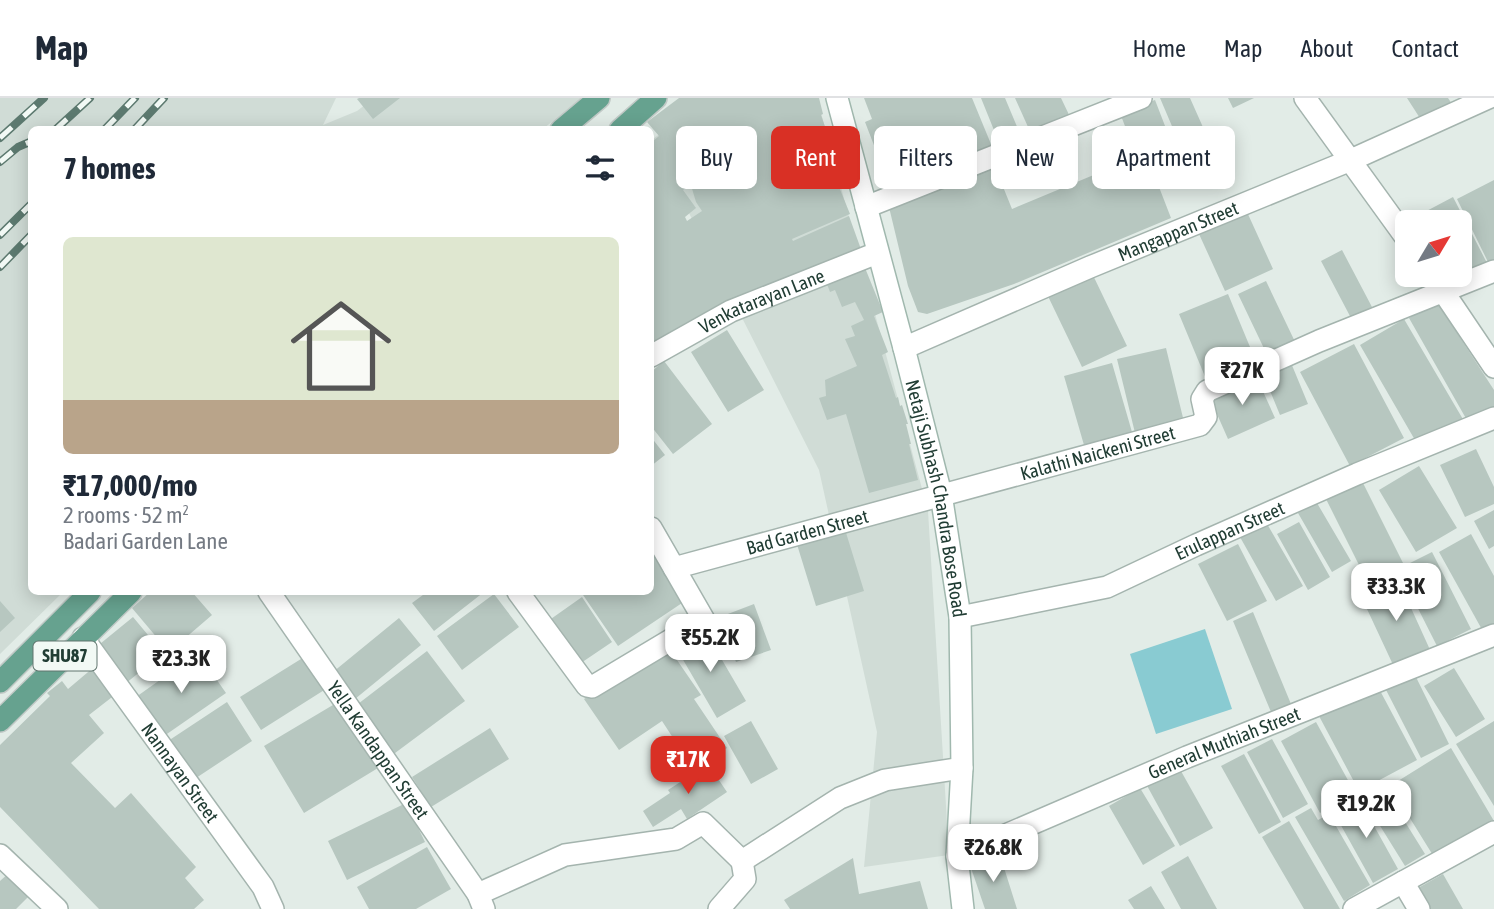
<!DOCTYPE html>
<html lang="en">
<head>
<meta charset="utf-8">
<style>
	body { margin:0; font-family:"Asap Condensed",sans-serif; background:#f2f2f3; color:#1f2937; height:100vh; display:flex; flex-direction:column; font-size:26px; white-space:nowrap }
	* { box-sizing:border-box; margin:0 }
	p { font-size:23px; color:#747a83 }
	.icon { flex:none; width:38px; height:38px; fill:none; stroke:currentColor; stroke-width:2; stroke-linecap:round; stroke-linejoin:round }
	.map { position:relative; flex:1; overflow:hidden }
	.panel { position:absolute; left:28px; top:28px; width:626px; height:469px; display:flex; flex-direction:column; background:#fff; border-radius:10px; box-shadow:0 4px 18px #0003 }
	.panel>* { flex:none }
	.top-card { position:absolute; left:676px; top:28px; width:665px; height:63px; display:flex; gap:14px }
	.needle { width:46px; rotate:52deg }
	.buttons { position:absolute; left:1395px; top:112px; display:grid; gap:14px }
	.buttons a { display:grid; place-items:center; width:77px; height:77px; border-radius:10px; background:#fff; box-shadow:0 4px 18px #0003; font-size:35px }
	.price { position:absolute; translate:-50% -60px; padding:0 16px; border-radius:14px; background:#fff; color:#222; font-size:23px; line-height:46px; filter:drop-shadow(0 2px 4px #0008) }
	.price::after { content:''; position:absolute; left:50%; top:42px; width:21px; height:16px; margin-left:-10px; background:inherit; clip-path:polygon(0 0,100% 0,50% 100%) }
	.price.current { background:#d93025; color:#fff }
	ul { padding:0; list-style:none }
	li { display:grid; align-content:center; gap:14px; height:371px; padding:0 35px }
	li+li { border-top:2px solid #e0e1e3 }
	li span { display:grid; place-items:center; height:217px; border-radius:10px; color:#555 }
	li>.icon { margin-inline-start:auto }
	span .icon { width:126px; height:126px; fill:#fffc; stroke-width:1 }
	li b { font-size:30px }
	h2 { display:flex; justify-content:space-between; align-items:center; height:84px; padding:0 35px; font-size:30px }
	.pill { padding:0 24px; border-radius:10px; background:#fff; box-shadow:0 4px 18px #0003; font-size:24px; line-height:63px }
	.pill.current { background:#d93025; color:#fff }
	header { display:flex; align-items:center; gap:42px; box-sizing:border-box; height:98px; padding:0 35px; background:#fff; border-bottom:2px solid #e0e1e3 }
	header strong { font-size:33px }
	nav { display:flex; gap:38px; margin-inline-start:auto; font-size:24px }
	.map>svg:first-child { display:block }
</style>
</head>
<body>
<header>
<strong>Map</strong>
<nav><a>Home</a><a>Map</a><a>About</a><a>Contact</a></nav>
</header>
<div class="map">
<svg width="1494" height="811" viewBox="0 0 1494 811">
	<rect width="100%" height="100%" fill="#e2ece7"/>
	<path fill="#d0dcd6" d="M0 0H336L323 27 357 13 374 0H581L543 31 32 32V494H63L0 556Z
		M704 0H817L928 413 949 757 864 769 877 634 819 372 652 42Z"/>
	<path fill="#89cbd2" d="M1205 531 1232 611 1156 636 1130 556Z"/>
	<path fill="#b7c7c0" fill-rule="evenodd" d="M359 0H400L373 21 357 1Z
		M679 0H819L823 16 821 17 843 81 837 84 850 116 792 141 793 143 849 118 862 154 651 252V45L659 38 647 24ZM686 73 693 82 690 84 696 104 702 113 687 123 685 119 696 110 683 92 689 88 680 77Z
		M864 0H972L993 51 892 94 865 24 872 21Z
		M981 0H1005L1023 43 1002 52Z
		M1015 0H1061L1072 23 1033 40Z
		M1160 0H1190L1206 36 1180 47Z
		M1228 0H1254L1233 10Z
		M1407 0H1448L1454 9 1425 28Z
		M1155 2 1172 46 1137 60 1120 15Z
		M1147 58 1171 120 1014 186 927 216 918 214 908 188 888 105 993 64 1012 111 1120 66 1121 68Z
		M1494 82V161L1488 164 1457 101Z
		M1453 99 1487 165 1454 182 1451 177H1460V124H1423L1419 117Z
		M1247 114 1273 171 1225 193 1199 136Z
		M1342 152 1372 209 1351 220 1321 163Z
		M863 165 883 214 874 218 888 254 882 257 896 300 898 299 900 308 902 307 908 326H906L911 346H909L918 382 869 395 846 316 827 322 819 300 826 298 825 282 857 268 845 241 855 238 851 228 864 222 855 204 842 209 835 192 830 194 825 181Z
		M1090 171 1127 248 1082 269 1045 192Z
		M1266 183 1298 250 1270 263 1238 196Z
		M1228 196 1255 261 1206 281 1179 216Z
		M1437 204 1494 292V312L1468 324 1409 220Z
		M1404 221 1464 323 1419 349 1360 247Z
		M727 232 764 292 728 314 691 254Z
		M1354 246 1404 340 1350 368 1300 274Z
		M1166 250 1185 328 1136 339 1117 261Z
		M1289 260 1308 306 1280 317 1261 271Z
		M664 263 712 326 673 356 651 328V274Z
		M1112 265 1134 341 1086 354 1064 278Z
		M1256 278 1275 320 1228 341 1209 298Z
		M651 339 665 357 651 368Z
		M1476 351 1494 389V406L1465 419 1440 367Z
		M1419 368 1457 430 1416 454 1379 392Z
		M1360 379 1403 465 1367 483 1324 397Z
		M1317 405 1351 463 1332 474 1298 415Z
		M1494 412V448L1489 451 1474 423Z
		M1266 424 1303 488 1276 503 1240 439Z
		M1299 424 1330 479 1308 492 1277 436Z
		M843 425 864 493 816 508 795 440Z
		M1471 436 1494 478V532L1485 537 1439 454Z
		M651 446 688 501 618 548 581 494H651Z
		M1238 446 1267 503 1227 523 1198 466Z
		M1432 454 1471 531 1437 548 1398 471Z
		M1397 479 1431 554 1395 571 1360 496Z
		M150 494H192L212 517 169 554 132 510Z
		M427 494H484L434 533 412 505Z
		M494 496 519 529 462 572 437 538Z
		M582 499 612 544 578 567 548 523Z
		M0 503 15 520 0 534Z
		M754 506 771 552 736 564 720 519Z
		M1253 514 1291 606 1271 614 1233 523Z
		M133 519 163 555 125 586 95 550Z
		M399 520 421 547 355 601 333 574Z
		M704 531 746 603 717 620 675 548Z
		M666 546 701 597 694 601 727 650 688 676 670 650 677 646 662 623 619 652 584 601Z
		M427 553 465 603 391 658 354 609Z
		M198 555 226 595 164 638 136 599Z
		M309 556 329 589 261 632 240 599Z
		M94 569 116 596 89 617 104 635 71 665 115 710 131 695 196 769 185 780 204 802 194 811H99L0 709V647L50 598 47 595 62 583 68 591Z
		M1454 570 1485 621 1456 639 1424 588Z
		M1413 573 1449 646 1421 660 1384 588Z
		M1377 587 1417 662 1359 693 1319 618Z
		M227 604 252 643 193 682 168 643Z
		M338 604 378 670 304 715 264 648Z
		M751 623 778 671 751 686 724 638Z
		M1494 623V708L1456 646Z
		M1316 624 1355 695 1320 715 1281 643Z
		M490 630 509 661 431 709 412 679Z
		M1272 641 1308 706 1283 720 1247 654Z
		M1451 650 1494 723 1434 759 1390 688Z
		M1244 656 1281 724 1259 736 1221 668Z
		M708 666 727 694 687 721 681 711 653 729 643 713 670 695 668 692Z
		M1177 666 1213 730 1180 748 1145 684Z
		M1140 690 1175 748 1143 767 1109 708Z
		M1384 690 1425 756 1405 768 1364 702Z
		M1358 699 1398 771 1373 785 1333 713Z
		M406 705 425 744 347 782 328 743Z
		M1311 710 1318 722 1329 716 1370 787 1344 803 1295 719Z
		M1289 723 1340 811H1304L1262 739Z
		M427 749 451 791 416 811H369L357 789Z
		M1000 757 1017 811H985L970 767Z
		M1188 758 1217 811H1181L1161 774Z
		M853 760 859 796 920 783 928 811H790L784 802Z
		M9 775 29 798 16 811H0V783Z
		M1443 776 1463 811H1429L1418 790Z
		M1151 788 1165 811H1134L1128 802Z"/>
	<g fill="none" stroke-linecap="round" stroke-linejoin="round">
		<defs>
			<g id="street">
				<path d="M1305 0 1407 141"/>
				<path d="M866 109 1141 0"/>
				<path d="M1432 177 1494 269"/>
				<path id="s1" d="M904 250 1090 169 1351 62 1488 0"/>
				<path id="s2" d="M651 258 731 213 877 155"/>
				<path id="s3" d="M674 470 1200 327 1206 319 1202 301 1207 293 1319 243 1494 173"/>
				<path id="s4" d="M269 494 478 796 484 811"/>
				<path d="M518 494 587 588 592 589 704 522 651 430"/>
				<path id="s5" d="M960 519 1107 489 1196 447 1357 376 1494 320"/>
				<path id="s6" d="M83 540 263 789 273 811"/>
				<path d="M0 757 57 811"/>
				<path id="s7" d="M957 758 1187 659 1494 537"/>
				<path d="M1403 784 1419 811"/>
				<path d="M478 796 565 757 676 741 703 725 742 763 840 700 885 682 962 670"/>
				<path d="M719 811 745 781 742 763"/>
				<path d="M1354 811 1494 734"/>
			</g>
			<g id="secondary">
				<path id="s8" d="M837 0 904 250 941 396 960 519 962 670 957 758 963 811"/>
			</g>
			<path id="primary" d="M561 32 599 0
				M620 32 656 0
				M0 584 90 494
				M0 623 131 494"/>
		</defs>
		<use href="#street" stroke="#a4b4ae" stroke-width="24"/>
		<use href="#secondary" stroke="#a0b8ae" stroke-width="24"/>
		<use href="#primary" stroke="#c1c9c6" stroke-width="24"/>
		<use href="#street" stroke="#fff" stroke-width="21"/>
		<use href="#secondary" stroke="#fff" stroke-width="21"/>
		<use href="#primary" stroke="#66a28f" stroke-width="21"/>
		<defs>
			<path id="rail" d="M55 32 90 0
				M104 32 135 0
				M134 32 164 0
				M0 40 44 0
				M0 64 18 49 32 43
				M0 137 32 105
				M0 169 32 136"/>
		</defs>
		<use href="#rail" stroke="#5c796f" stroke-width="8"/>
		<use href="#rail" stroke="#f2f9f5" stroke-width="5" stroke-dasharray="16" stroke-linecap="butt"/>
	</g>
	<g text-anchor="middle" stroke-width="5" stroke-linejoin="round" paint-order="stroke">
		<rect fill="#f2f9f5" stroke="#60756e" stroke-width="2" x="33.5" y="543.5" width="63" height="29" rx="5"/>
		<g font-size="18" font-weight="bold" fill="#213d34">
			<text x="65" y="564">SHU87</text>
		</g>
		<g font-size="19" fill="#213d34" stroke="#f2f9f5">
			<text dy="7" stroke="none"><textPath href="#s1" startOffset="298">Mangappan Street</textPath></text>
			<text dy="7" stroke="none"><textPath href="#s2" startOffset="124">Venkatarayan Lane</textPath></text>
			<text dy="7" stroke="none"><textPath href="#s3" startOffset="439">Kalathi Naickeni Street</textPath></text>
			<text dy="7" stroke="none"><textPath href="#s8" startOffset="413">Netaji Subhash Chandra Bose Road</textPath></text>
			<text dy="7" stroke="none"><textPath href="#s5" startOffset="285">Erulappan Street</textPath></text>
			<text dy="7" stroke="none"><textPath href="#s3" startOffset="138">Bad Garden Street</textPath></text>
			<text dy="7" stroke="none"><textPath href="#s7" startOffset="290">General Muthiah Street</textPath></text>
			<text dy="7" stroke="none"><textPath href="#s4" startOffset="192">Yella Kandappan Street</textPath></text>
			<text dy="7" stroke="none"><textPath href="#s6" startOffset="166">Nannayan Street</textPath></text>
		</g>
	</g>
</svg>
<div class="buttons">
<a><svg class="needle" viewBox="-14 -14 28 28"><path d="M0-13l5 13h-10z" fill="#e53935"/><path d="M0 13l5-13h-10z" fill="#747a83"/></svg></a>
</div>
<b class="price" style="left:1242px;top:309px">₹27K</b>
<b class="price" style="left:1396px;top:525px">₹33.3K</b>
<b class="price" style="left:710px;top:576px">₹55.2K</b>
<b class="price" style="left:181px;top:597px">₹23.3K</b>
<b class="price current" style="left:688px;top:698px">₹17K</b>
<b class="price" style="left:1366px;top:742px">₹19.2K</b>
<b class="price" style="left:993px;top:786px">₹26.8K</b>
<div class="top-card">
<a class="pill">Buy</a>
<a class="pill current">Rent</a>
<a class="pill">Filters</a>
<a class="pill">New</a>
<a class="pill">Apartment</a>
</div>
<section class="panel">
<h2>7 homes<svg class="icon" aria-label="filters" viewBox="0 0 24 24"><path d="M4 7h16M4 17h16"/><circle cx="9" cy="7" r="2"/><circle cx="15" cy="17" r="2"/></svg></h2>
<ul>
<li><span style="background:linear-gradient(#dfe7d0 75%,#b9a48a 0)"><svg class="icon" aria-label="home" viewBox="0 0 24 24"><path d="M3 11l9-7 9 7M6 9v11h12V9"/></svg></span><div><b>₹17,000/mo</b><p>2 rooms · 52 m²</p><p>Badari Garden Lane</p></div></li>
</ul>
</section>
</div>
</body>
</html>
